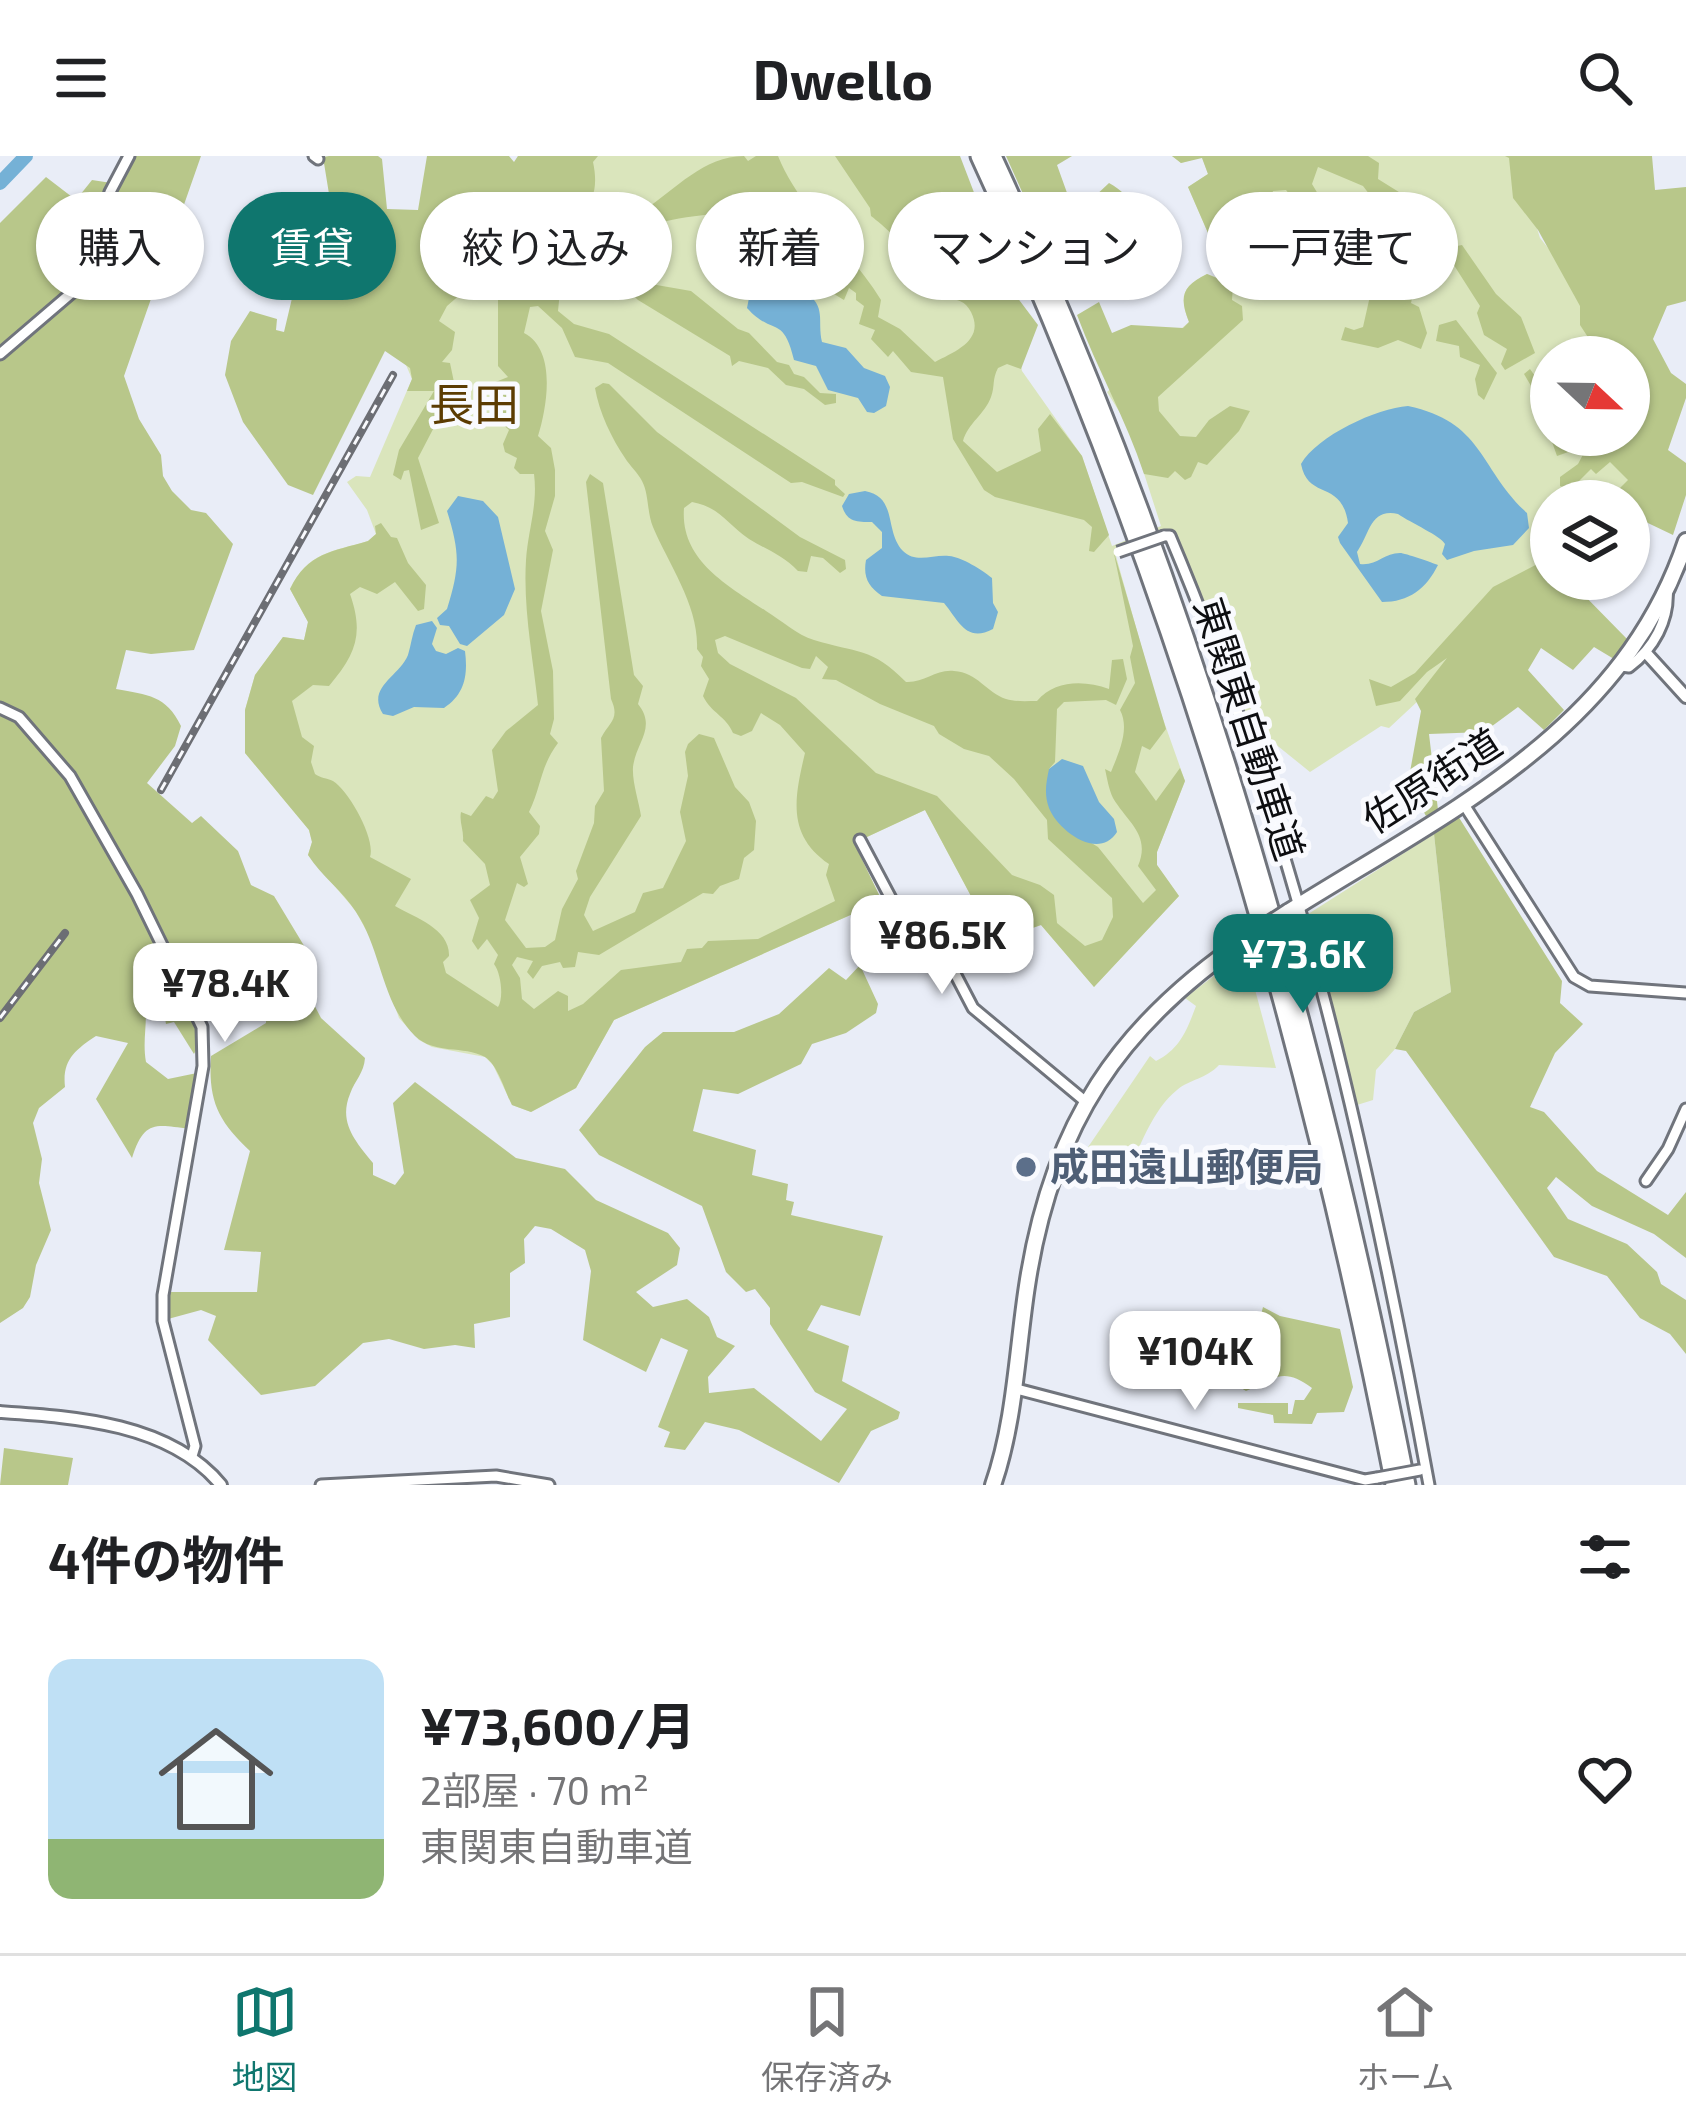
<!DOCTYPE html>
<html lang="ja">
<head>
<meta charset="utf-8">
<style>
	body { margin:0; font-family:"Exo 2","Noto Sans JP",sans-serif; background:#f6f6f6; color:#202124; height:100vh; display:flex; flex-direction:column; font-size:45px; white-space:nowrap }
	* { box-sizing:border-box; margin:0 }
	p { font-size:39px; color:#757577 }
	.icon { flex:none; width:66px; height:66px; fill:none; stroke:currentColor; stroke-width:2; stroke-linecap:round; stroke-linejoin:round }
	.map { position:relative; height:1329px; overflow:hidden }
	.side { display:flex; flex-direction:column; background:#fff; flex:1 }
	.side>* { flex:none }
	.hud { position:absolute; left:36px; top:36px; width:1614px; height:108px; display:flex; gap:24px }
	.needle { width:78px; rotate:112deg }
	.buttons { position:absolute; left:1530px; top:180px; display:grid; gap:24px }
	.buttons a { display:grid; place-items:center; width:120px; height:120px; border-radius:50%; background:#fff; box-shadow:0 3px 9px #0004; font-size:60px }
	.price { position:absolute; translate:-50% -102px; padding:0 27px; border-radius:24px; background:#fff; color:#222; font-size:39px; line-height:78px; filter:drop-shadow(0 3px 6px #0008) }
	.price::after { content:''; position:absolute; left:50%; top:72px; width:36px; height:27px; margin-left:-18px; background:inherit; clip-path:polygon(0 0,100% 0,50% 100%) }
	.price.active { background:#0f766e; color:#fff }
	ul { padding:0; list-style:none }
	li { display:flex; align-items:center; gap:36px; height:300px; padding:0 48px }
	li span { display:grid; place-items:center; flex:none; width:336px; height:240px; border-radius:24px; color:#555 }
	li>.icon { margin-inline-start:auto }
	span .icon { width:144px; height:144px; fill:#fffc; stroke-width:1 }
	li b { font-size:51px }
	h2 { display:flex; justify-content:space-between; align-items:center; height:144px; padding:0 48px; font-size:51px }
	.tag { padding:0 42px; border-radius:54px; background:#fff; box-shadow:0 3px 9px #0004; font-size:42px; line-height:108px }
	.tag.active { background:#0f766e; color:#fff }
	header { display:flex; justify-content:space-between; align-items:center; height:156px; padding:0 48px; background:#fff; font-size:54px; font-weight:700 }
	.tabs { display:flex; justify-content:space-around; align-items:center; height:168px; border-top:3px solid #e0e0e0; background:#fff; font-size:33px; color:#757577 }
	.tabs a { display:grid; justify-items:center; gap:6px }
	.tabs .active { color:#0f766e }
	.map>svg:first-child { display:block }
</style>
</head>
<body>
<header><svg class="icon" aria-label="menu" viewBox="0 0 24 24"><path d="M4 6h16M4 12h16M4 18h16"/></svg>Dwello<svg class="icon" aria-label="search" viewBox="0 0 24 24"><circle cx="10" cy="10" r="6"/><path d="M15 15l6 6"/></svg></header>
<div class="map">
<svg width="1686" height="1329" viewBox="0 0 1686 1329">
	<rect width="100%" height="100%" fill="#e9edf7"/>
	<path fill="#dae5bc" d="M518 0H947L1015 182 1022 215 1082 300 1112 390 1161 370 1129 271 1107 236 1189 166C1179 141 1182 130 1207 118L1224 124 1238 87 1208 77 1188 31 1208 18 1202 1 1181 7 1172 0H1515L1540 82 1580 132 1611 201H1551V279H1616L1642 327 1623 345H1551V421L1389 572 1381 570 1310 616 1263 578 1251 582 1213 470 1171 373 1114 393 1157 546 1185 625 1157 696V709L1179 740 1094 831 1041 769 995 785 925 654 854 687 882 745 614 864 576 932 531 956 512 949 493 909 485 901 432 891 419 884 399 862 371 783 355 754 308 699 312 686 309 674 245 597V554L255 519 283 481 304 484 308 466 290 433C308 396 331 396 368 385L376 378 367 354 347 326 356 320 370 321 412 223 406 209Z
		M1434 678 1451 836 1414 856 1395 893 1376 914 1373 944 1357 949 1305 760Z
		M1245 796 1276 912 1219 909C1206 923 1190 923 1177 934 1152 954 1139 993 1126 1021L1082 1000 1150 900 1156 905C1180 893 1187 874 1196 850L1185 842Z"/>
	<path fill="#b8c78a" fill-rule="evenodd" d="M134 0H201L124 220 139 263 161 299 163 320 172 335 191 354 206 357 233 388 194 494 151 498 126 494 116 533C148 539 166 539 181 570L175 590 147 627 192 667 201 660 238 695 251 729 274 740 306 793 310 811 307 835 321 862 365 902C364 917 355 924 350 938 338 967 356 986 373 1007V1019L395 1029 404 1017 393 947 415 926 516 1002 565 1013 596 1044 668 1077 680 1092 677 1109 636 1136 653 1151 687 1143 709 1161 717 1181 735 1190 708 1221 709 1237 754 1232 821 1285 847 1253 815 1236 770 1168V1152L755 1133 746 1136 726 1116 702 1050 599 999 579 974 645 891 663 876H734L779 858 829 812 846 824 860 809 878 848 876 857 846 877 812 888 801 908 738 938 703 933 693 975 756 994 752 1019 788 1028 786 1044 794 1046 791 1059 883 1080 860 1160 821 1149 807 1174 849 1190 842 1225 900 1256 898 1263 871 1275 839 1327 739 1274 705 1266 685 1294 664 1291 670 1276 658 1271 688 1194 661 1182 646 1216 583 1184 591 1115 585 1094 551 1073 535 1070 524 1083 525 1107 510 1117V1161L474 1168 475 1192 455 1189 424 1193 389 1183 363 1187 315 1230 261 1239 208 1184 216 1160 201 1154 168 1163V1136H257L261 1096 224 1094 250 995C218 965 208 945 211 900L266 867V842L213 811 179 828C189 850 207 876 194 898L174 866 166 868 158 823H146L140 832C152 857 141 879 146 906L168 923 197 917 189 973C154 968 144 965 132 1002L96 943 128 887 96 880C75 894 62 904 65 931L39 952 33 967 42 1003 39 1027 51 1074 36 1109 30 1141 23 1152 0 1167V67L46 21 76 44 92 24 118 28Z
		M329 0H378L382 3 387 53 418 54 427 0H509L514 6 518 0H598L593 6C602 48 581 58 555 87L566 94 581 82 617 64 620 68 630 63V52L644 54C676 33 704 0 744 0L748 5 756 0H778C801 56 849 92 881 144L878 161 900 173 935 206C956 195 985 184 971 156 965 145 958 143 947 143L944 134C924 130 919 118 911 102 904 88 884 70 871 60L870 52 835 0H960L1011 133 1038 169 1021 213 1007 208 998 212C992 223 995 230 991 241 985 258 968 267 963 285L997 316 1041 295 1038 273 1050 258 1082 300 1109 379 1094 396 1089 395 1092 371 1084 364 995 341 984 334 953 283 943 221 911 216 893 195 888 201 871 183 875 174 859 168 864 150 856 144V137L849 132 844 144 834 138 839 125C815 104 805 75 772 61 749 50 655 62 634 76 622 83 618 95 616 108L628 124 691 135 738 173 749 177 777 206 789 209 794 218 804 221 820 237 836 238V247L825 249 804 233 786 229 768 212 739 205 732 210 730 200 638 144 600 107 567 120 560 135 558 155 574 168 609 178 835 324V329L845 338 843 341 802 326 791 327 608 207 575 201 562 172 538 150 530 151 524 177C557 194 547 251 538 280L551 292 555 314V340L545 375 553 394 541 455 553 515 554 563 550 578 558 587C540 611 542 629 529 656L540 670 539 678 520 701 528 728 524 731 517 727 505 764 526 792 545 791 555 784 562 753 578 723 576 715 594 667 595 650 604 635 601 582C610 565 620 563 611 543L586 326 590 318 603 327 634 519 643 530 638 548C657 572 636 586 633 611 632 626 639 646 641 660L590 741 584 759 593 775 635 756 643 737 663 732 686 685 680 656 688 620 685 596 688 588 699 578 714 582 735 631 749 646 756 665 754 694 744 702 739 723 720 730 713 738 703 737 599 799 578 796 575 811 563 812 560 806 542 810 533 823 527 816 533 805 517 801 512 809 520 822 522 843 534 853 558 835 568 840V855L583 848 621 814 681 806 687 793 702 792 708 785 758 783 835 745 826 719 829 708C787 679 794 643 805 597L780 569 761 557 752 575 741 580 733 577C726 560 711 557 703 540L709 523 701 510 703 501 697 493C699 450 669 409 653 371 647 357 649 338 642 325 638 317 630 310 625 302 612 283 599 256 595 232L603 227 609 228 657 276 800 381 845 404 846 413 840 417 823 402 811 400 807 416 798 415C783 399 767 394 749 383 727 368 720 351 692 346L684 352C680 404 727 429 766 455 781 464 797 479 814 484 856 497 872 491 906 526 924 527 936 513 954 515 977 516 987 537 1006 543 1015 546 1027 545 1037 545 1055 524 1084 524 1109 533L1112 504 1123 503 1127 523 1116 549 1106 544 1064 546 1057 553 1055 606 1049 613 1075 677 1098 691 1143 747 1156 734 1138 710C1151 679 1128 667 1113 642 1109 634 1107 622 1105 613L1111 616C1119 596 1130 573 1120 554L1135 527 1130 501 1133 490 1113 393 1166 573 1150 594 1142 590 1135 616 1156 645 1180 612 1185 625 1157 696V709L1179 740 1094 831 1041 769 995 785 925 654 854 687 882 745 614 864 576 932 531 956 512 949C505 936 498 909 485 901 463 889 435 899 415 880 381 846 382 795 356 756 343 735 321 720 308 699L312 686 309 674 245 597V554L255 519 283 481 304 484 308 466 290 433C308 396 332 396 368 385L376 378 375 370 381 367 391 381 397 382 408 407 426 429 424 453 418 455 395 426 377 438 360 431 350 438C364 478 356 498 329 530L313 529 292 545 302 581 314 590 311 606 315 618C320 622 327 622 333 625 349 635 376 683 370 701L411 723 395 750C416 762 450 773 449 800L443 806 446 817 498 851C504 842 501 817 494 808L498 799 487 783 478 794 472 785 479 762 470 744 490 729 485 708 463 685C464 674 459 666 461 656L471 660 486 640 493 643 498 635 492 594 506 575 538 549C533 502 523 453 526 404 528 374 538 349 534 318H520L514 312 517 302 505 296 503 288 509 274 498 264 497 255 505 241 496 235 493 227 508 221 498 210V138L470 130 447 150 439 165 455 176 452 194 442 206 450 207 455 231 418 302 439 367 421 374 409 314 404 315 401 324 393 319 399 294 434 235H407L412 223 410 212 385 195 313 339 288 329 243 266 225 219 231 185 250 155 277 163 276 174 284 176 293 138 257 100 287 42 303 45 309 60 330 44 323 1ZM725 480 802 512 810 513 816 500 828 511 822 523 836 524 880 548 934 570 939 578 964 593 989 600 1014 623 1047 664 1048 683 1112 742 1113 761 1102 784 1085 790 1057 767 1054 739 1040 729 1012 719 937 640 876 617 796 542 730 508 718 497 715 484Z
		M1006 0H1072L1057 9 1075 59 1109 27C1133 40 1140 59 1148 85L1133 112 1070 143Z
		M1172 0H1368L1379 7 1378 23 1439 61 1445 76 1434 87 1396 73 1363 30 1318 11 1312 28 1342 78 1416 123 1411 147 1419 151 1427 177 1421 193 1398 184 1378 192 1341 184 1345 171 1354 174 1363 171 1370 140 1364 132 1318 139 1319 94 1324 83 1286 34 1273 35 1261 67 1239 86 1208 77 1188 31 1208 18 1202 2 1181 7Z
		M1505 0H1652L1655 34 1686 31V145L1667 150 1653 183 1671 217 1686 228V242L1668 294 1686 307V339L1673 379 1629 358V345H1607L1628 324 1610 306 1596 318 1591 313 1570 334 1560 330V321L1578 308 1588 289 1557 300 1534 235 1524 218 1530 213 1542 230 1551 234V279H1629V201H1601L1580 169V150L1538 74 1513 42 1509 2Z
		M1462 89 1496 138 1521 161 1535 197 1505 214 1501 208 1507 193 1484 179 1477 157 1480 150 1450 103 1452 91Z
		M1207 118 1233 129 1232 144 1242 150 1243 164 1158 241 1159 255 1180 280 1196 281 1209 264 1230 250 1250 255 1239 275 1207 309 1198 306 1191 321 1185 324 1175 315 1168 322 1144 318C1126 263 1097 213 1077 159L1099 146 1112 177 1131 169 1183 172 1189 166C1179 141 1182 130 1207 118Z
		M1456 164 1497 217 1484 244 1478 239 1475 223 1480 209 1460 201 1459 190 1436 185 1439 169Z
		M1551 401V423H1588L1578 433 1628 484 1614 503 1594 491 1573 514 1541 492 1528 514 1564 554 1544 574 1518 551 1484 576 1429 578 1438 654 1426 660 1408 627 1421 555 1415 543 1447 502 1427 516 1400 545 1376 550 1369 523 1391 531 1415 517 1493 431Z
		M1458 660 1562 825 1560 847 1583 868 1555 897 1530 951 1544 956 1597 1015 1668 1059 1686 1036V1102L1654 1078 1592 1050 1556 1021 1547 1032 1568 1063 1627 1088 1657 1116 1661 1128 1686 1144V1198L1670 1178 1640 1162 1607 1120 1554 1101 1406 895 1395 893 1414 856 1451 836 1434 678Z
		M1263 1151 1280 1160 1340 1173 1353 1231 1344 1256 1317 1257 1312 1268 1274 1267 1273 1259 1238 1252V1247H1288V1258H1292L1295 1244H1304L1312 1232C1284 1211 1275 1221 1246 1235L1226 1223V1213L1235 1205 1253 1215 1273 1180 1258 1170Z
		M4 1292 73 1302 68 1329H0Z"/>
	<path fill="#75b1d6" d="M769 129 782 139 805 136C827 151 817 164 822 186L846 192 864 212 885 220 890 231 886 250 874 257 867 256 858 242 828 234 816 210 794 204C783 158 773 181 747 152L750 137 757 130Z
		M1408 250C1484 266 1479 313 1527 357L1529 372 1513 389 1474 395 1447 404 1442 398 1445 388C1441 380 1411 367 1398 358 1370 352 1370 378 1357 396L1360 408C1377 410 1384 397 1400 397 1405 397 1433 407 1438 409 1426 433 1409 446 1382 446L1340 387 1338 381 1348 367C1342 323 1308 345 1301 308 1317 280 1377 252 1408 250Z
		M865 335C898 341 884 375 903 395 916 408 934 398 949 400 962 401 982 414 992 422L993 447 998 456 993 473C966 487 959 465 944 447L882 440C868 430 863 421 866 404L882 392V376L872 366C856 366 847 366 842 350L849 338Z
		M458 340 483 345 498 361 515 433 504 459 467 490 460 488 449 470 440 469 437 462 447 453C460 411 460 397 447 355Z
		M432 465 437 472 432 488 436 495 446 498 458 492 465 495C468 519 465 538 444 552L414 551 393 560 383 558C366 531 399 521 408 499 411 489 412 479 416 469Z
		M1062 603 1083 610 1099 646 1114 663 1117 676C1098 706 1057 673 1049 652 1044 638 1046 627 1049 613Z"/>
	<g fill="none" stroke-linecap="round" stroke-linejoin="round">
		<path stroke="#75b1d6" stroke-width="14" d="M0 27 26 0"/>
		<defs>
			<path id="minor" d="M314 0 318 3
				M0 198 83 127 110 36 129 0
				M1164 380H1170C1298 682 1370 1008 1429 1329
				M1621 510 1629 511C1653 493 1670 464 1667 432
				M0 552 19 561 70 620 137 738 202 871 203 910 163 1139V1165L195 1290 192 1300
				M1463 647 1574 821 1590 830 1686 837
				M860 684 896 752 950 808 973 852 1086 946
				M1646 1025 1668 993 1686 953
				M1013 1232 1365 1324 1377 1322
				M321 1329 496 1320 549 1329"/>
			<path id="tertiary" d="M1647 498 1686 541
				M0 1256C74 1261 170 1267 221 1329"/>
			<path id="trunk" d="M1288 756C1447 656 1622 576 1686 385
				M993 1329C1015 1266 1017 1195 1027 1130 1051 970 1118 868 1252 779"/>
			<path id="motorway" d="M979 0C1174 423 1305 873 1394 1329
				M993 0C1191 427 1317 869 1407 1329"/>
		</defs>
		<use href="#minor" stroke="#70747c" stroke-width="15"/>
		<use href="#tertiary" stroke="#70747c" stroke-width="16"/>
		<use href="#trunk" stroke="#70747c" stroke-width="20"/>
		<use href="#motorway" stroke="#70747c" stroke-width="21"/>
		<use href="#minor" stroke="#fff" stroke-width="9"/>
		<use href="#tertiary" stroke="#fff" stroke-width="10"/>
		<use href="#trunk" stroke="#fff" stroke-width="14"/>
		<use href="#motorway" stroke="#fff" stroke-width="15"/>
		<defs>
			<path id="rail" d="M161 634 393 219
				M0 862 65 777"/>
		</defs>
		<use href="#rail" stroke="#6c6e74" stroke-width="8"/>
		<use href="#rail" stroke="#f9fafe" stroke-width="3" stroke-dasharray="9" stroke-linecap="butt"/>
		<defs>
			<path id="minor-bridge" d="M1118 396 1164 380
				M1377 1322 1420 1314"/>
			<path id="trunk-bridge" d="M1252 779 1288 756"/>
		</defs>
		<use href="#minor-bridge" stroke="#70747c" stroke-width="15" stroke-linecap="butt"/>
		<use href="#trunk-bridge" stroke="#70747c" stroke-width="20" stroke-linecap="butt"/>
		<use href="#minor-bridge" stroke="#fff" stroke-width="9"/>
		<use href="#trunk-bridge" stroke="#fff" stroke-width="14"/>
	</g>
	<circle fill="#5c6f8a" stroke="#f9fafe" stroke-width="4.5" cx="1026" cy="1011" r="12"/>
	<g text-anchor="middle" stroke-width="10" stroke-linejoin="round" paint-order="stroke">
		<g font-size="39" fill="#0d0e11" stroke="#f9fafe">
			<text transform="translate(1249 573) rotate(72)" y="14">東関東自動車道</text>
			<text transform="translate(1432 625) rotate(-33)" y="14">佐原街道</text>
		</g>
		<g font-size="39" font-weight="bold" fill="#4e5e75" stroke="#f9fafe" text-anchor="start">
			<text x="1050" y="1025">成田遠山郵便局</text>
		</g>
		<g font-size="45" fill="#5c3c02" stroke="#f9fafe">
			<text x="474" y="265">長田</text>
		</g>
	</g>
</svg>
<div class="buttons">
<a><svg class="needle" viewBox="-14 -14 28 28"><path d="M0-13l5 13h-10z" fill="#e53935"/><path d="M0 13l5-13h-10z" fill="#757577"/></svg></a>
<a><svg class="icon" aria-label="layers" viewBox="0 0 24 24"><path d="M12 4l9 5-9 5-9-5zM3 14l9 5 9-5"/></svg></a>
</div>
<b class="price" style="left:942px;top:841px">¥86.5K</b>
<b class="price active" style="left:1303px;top:860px">¥73.6K</b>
<b class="price" style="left:225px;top:889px">¥78.4K</b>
<b class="price" style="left:1195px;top:1257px">¥104K</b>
<div class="hud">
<a class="tag">購入</a>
<a class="tag active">賃貸</a>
<a class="tag">絞り込み</a>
<a class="tag">新着</a>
<a class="tag">マンション</a>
<a class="tag">一戸建て</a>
</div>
</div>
<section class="side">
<h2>4件の物件<svg class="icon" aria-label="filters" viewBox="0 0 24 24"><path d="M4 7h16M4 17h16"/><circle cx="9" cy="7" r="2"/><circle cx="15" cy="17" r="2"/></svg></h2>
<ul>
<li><span style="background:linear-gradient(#bfe0f5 75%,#8fb573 0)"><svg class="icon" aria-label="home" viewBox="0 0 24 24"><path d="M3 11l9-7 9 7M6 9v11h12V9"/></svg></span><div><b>¥73,600/月</b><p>2部屋 · 70 m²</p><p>東関東自動車道</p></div><svg class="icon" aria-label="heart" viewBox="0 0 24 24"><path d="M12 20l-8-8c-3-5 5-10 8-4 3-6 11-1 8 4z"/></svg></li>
</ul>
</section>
<nav class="tabs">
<a class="active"><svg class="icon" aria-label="map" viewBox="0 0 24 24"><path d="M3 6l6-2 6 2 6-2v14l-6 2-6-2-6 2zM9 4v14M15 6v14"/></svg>地図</a>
<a><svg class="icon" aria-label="saved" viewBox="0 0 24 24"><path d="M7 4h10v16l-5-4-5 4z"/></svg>保存済み</a>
<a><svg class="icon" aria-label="home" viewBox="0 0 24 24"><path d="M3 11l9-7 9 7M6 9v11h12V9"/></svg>ホーム</a>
</nav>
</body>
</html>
